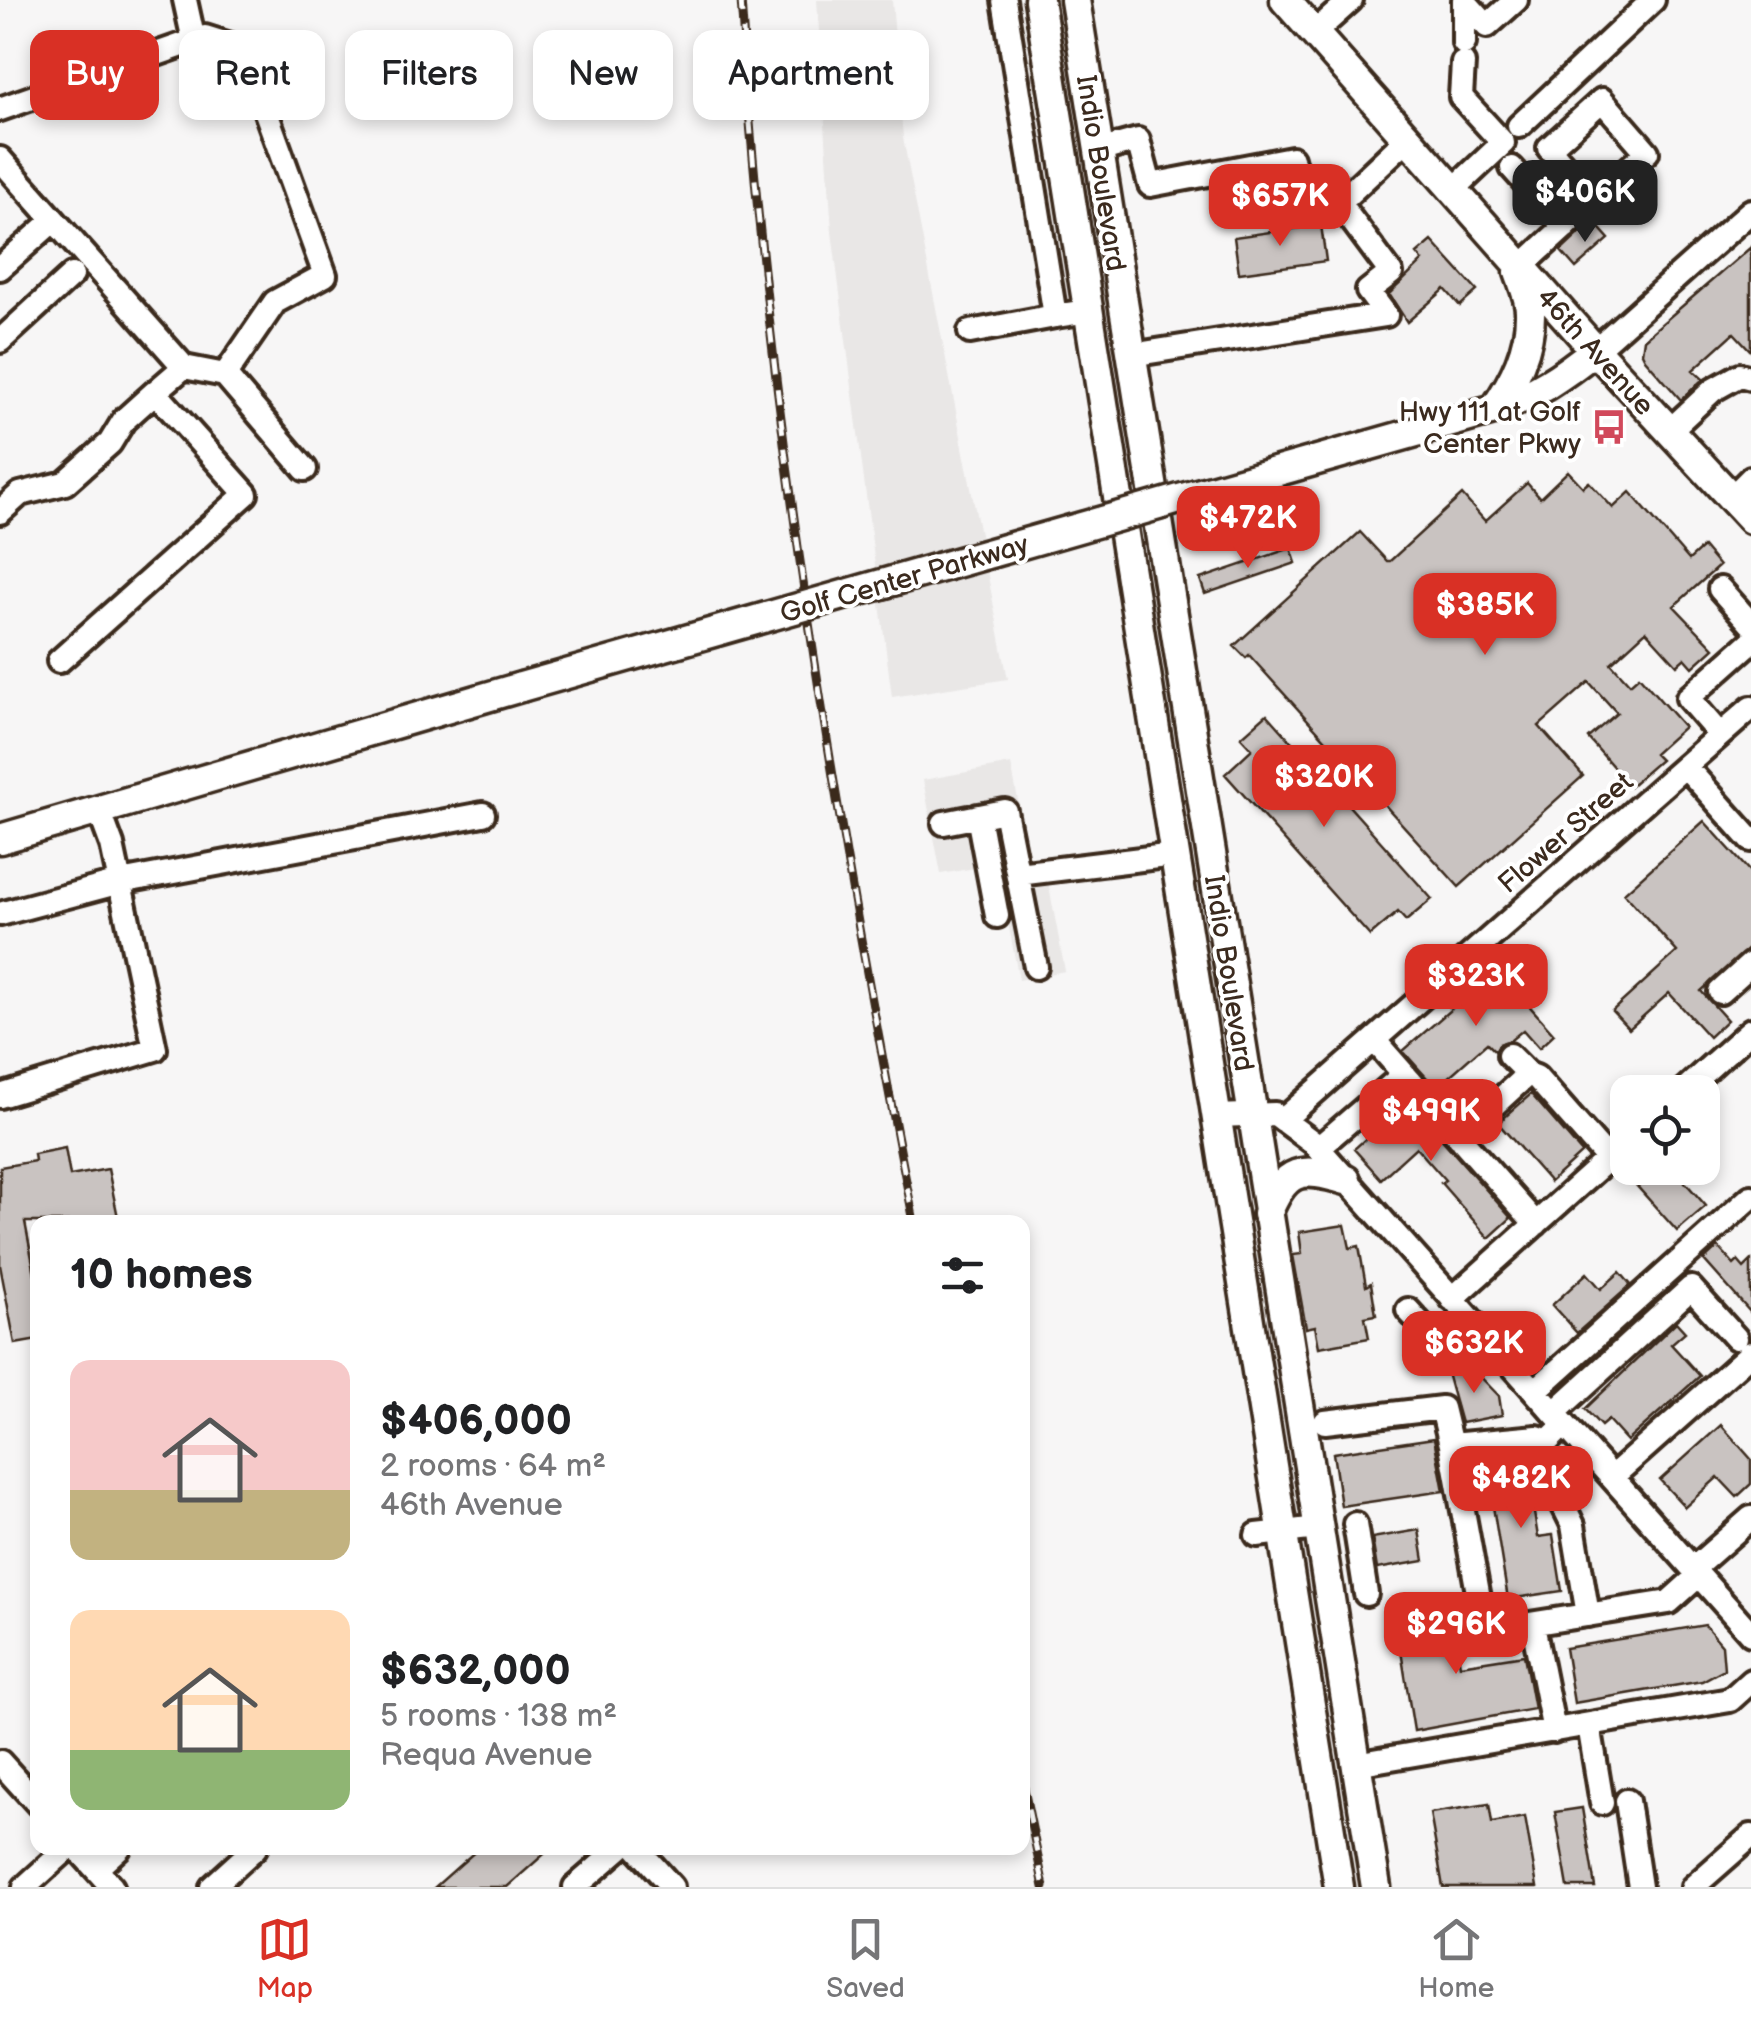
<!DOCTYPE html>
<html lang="en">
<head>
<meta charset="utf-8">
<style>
	body { margin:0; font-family:"Balsamiq Sans",sans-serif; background:#f6f6f6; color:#202124; height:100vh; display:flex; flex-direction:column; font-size:38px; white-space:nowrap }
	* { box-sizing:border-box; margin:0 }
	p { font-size:32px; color:#757577 }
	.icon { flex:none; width:55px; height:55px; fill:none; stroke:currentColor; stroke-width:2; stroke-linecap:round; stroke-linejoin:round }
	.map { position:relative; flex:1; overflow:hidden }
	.panel { position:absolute; left:30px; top:1215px; width:1000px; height:640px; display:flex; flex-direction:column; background:#fff; border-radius:20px; box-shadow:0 5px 15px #0003 }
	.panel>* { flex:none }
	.banner { position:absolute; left:30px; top:30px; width:1000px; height:90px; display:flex; gap:20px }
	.buttons { position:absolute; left:1610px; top:1075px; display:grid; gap:20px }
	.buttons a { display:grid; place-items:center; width:110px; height:110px; border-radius:20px; background:#fff; box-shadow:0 5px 15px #0003; font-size:50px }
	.price { position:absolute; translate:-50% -85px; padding:0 22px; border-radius:20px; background:#d93025; color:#fff; font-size:32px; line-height:65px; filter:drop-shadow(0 2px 5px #0008) }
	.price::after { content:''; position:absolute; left:50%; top:60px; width:30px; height:22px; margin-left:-15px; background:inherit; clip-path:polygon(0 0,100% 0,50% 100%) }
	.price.on { background:#222; color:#fff }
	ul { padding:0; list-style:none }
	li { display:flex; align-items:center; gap:30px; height:250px; padding:0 40px }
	li span { display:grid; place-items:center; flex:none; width:280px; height:200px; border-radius:20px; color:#555 }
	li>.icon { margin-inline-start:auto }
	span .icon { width:120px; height:120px; fill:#fffc; stroke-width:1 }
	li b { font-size:42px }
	h2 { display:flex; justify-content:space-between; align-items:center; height:120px; padding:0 40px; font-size:42px }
	.chip { padding:0 35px; border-radius:20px; background:#fff; box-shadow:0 5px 15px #0003; font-size:35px; line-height:90px }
	.chip.on { background:#d93025; color:#fff }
	.menu { display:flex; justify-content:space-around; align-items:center; height:140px; border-top:2px solid #e0e0e0; background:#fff; font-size:28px; color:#757577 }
	.menu a { display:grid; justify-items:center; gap:5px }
	.menu .on { color:#d93025 }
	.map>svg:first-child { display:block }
</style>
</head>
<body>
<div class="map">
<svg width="1751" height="1887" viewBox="0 0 1751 1887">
	<rect width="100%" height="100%" fill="#f7f6f6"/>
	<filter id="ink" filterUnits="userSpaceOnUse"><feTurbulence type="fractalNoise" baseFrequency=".01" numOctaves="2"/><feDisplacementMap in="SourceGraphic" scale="20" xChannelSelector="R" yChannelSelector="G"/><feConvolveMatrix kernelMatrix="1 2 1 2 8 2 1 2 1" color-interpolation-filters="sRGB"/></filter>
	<g filter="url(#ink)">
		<path fill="#e9e7e6" d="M817 0H892L903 138 1008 679 892 697 832 232Z
			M1011 764 1030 862 1044 860 1065 971 1019 980 997 864 941 874 923 780Z"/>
		<path fill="#c9c3c1" stroke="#3b2a1e" stroke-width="2.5" d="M1593 221 1609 239 1576 268 1561 251Z
			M1321 225 1326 261 1239 273 1234 237Z
			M1432 241 1477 291 1460 306 1445 289 1407 322 1389 294 1423 261 1417 254Z
			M1751 247V351L1734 333 1693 370 1703 379 1681 400 1645 359 1642 353 1644 339Z
			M1568 471 1583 487 1589 482 1613 508 1630 492 1689 560 1703 547 1719 566 1674 606 1714 648 1693 667 1685 658 1677 665 1646 631 1611 663 1630 684 1639 676 1684 727 1654 754 1660 760 1630 786 1588 738 1617 713 1589 682 1539 726 1583 776 1459 887 1249 655 1246 658 1234 646 1360 532 1387 561H1390L1462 495 1485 521 1527 483 1540 498Z
			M1291 548 1296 563 1205 594 1200 579Z
			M1267 714 1432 899 1406 921 1398 912 1370 936 1225 774 1252 749 1241 737Z
			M1704 821 1751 873V946L1701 991 1727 1020 1709 1037 1669 993 1629 1029 1612 1011 1677 952 1624 893Z
			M1497 969 1554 1034 1539 1048 1523 1030 1511 1040 1499 1044 1495 1051 1487 1043 1436 1088 1403 1051Z
			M1531 1094 1582 1153 1550 1182 1498 1123Z
			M1408 1101 1511 1218 1489 1238 1441 1183 1445 1180 1416 1147 1381 1179 1354 1149Z
			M1702 1124 1720 1144 1702 1160Z
			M65 1148 70 1176 108 1169 119 1222H25L38 1290V1340L15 1344 0 1265V1167L35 1161 34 1154Z
			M1653 1168H1700L1685 1182 1706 1206 1677 1231 1635 1184Z
			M1345 1225 1350 1248 1359 1246 1366 1286 1371 1283 1376 1315 1365 1317 1369 1338 1319 1347 1315 1326 1306 1328 1293 1255 1302 1254 1299 1232Z
			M1718 1247 1734 1265 1738 1261 1744 1268 1751 1261V1313L1704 1260Z
			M1620 1272 1631 1285 1577 1333 1552 1305 1587 1273 1601 1289Z
			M1676 1322 1685 1332 1671 1344 1700 1376 1627 1441 1608 1420 1601 1426 1585 1409Z
			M1472 1368 1499 1396 1502 1415 1461 1423 1447 1373Z
			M1721 1425 1751 1459V1484L1737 1497 1718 1477 1685 1507 1660 1480Z
			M1434 1438 1444 1491 1341 1506 1333 1453Z
			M1524 1453 1538 1537 1553 1535 1562 1591 1508 1599 1485 1457Z
			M1419 1530 1424 1561 1377 1569 1372 1538Z
			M1451 1611 1460 1665 1524 1655 1534 1709 1414 1731 1396 1620Z
			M1705 1625 1722 1645 1724 1669 1702 1681 1574 1703 1565 1648Z
			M1489 1804 1492 1823 1525 1817 1537 1887H1443L1430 1813Z
			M1582 1808 1595 1887H1568L1555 1812Z
			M479 1848H551L507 1887H435Z"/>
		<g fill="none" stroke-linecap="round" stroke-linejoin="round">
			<defs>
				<path id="minor" d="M185 0 194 41
					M1004 0 1055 316 1088 311
					M1464 0V43
					M1466 3 1487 26 1516 0
					M1314 33 1351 0
					M0 109 205 37 243 49 325 275 275 302 225 375 184 367 0 159
					M1519 126 1653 0
					M1098 151 1138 140 1150 185 1292 158 1304 209 1339 203
					M1512 168 1565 227
					M1453 190 1503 143 1461 97 1463 63
					M1521 267C1563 228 1605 190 1647 152L1602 100 1549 148 1594 200
					M0 268 54 220
					M970 332 1055 316
					M0 341 72 275
					M1595 350 1751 211
					M1131 355 1386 315 1368 291 1391 273 1339 203 1407 139
					M225 375 305 469
					M1669 431 1713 390 1740 375 1751 378
					M1731 498 1751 478
					M0 512 20 494 65 483 110 443 124 420 155 392
					M1720 589 1751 624
					M59 661 246 494 155 392 184 367
					M1720 735 1688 698 1751 642
					M1685 766 1751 840
					M978 816 997 916
					M944 823 1005 811 1036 967
					M1018 874 1174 855
					M0 914 120 882 483 814
					M1720 992 1751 964
					M1374 1040 1536 1224
					M1509 1055 1528 1074 1536 1077 1608 1159
					M1682 1092 1751 1030
					M0 1096 155 1049 112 845 99 810
					M1216 1116 1275 1114 1314 1143 1751 1634
					M1283 1120 1751 708
					M1459 1137 1528 1074
					M1318 1148 1404 1074
					M1452 1299 1628 1141
					M1408 1310 1442 1347
					M1432 1356 1471 1320
					M1535 1391 1751 1197
					M1555 1412 1691 1288 1736 1338
					M1325 1422 1442 1408 1451 1445
					M1556 1433 1543 1446 1542 1462 1573 1525 1588 1615
					M1547 1441 1537 1437 1451 1445 1485 1631 1669 1602 1699 1575
					M1613 1476 1751 1353
					M1355 1524 1366 1594
					M1257 1535 1318 1528
					M1693 1569 1751 1518
					M1533 1625 1554 1731
					M1589 1725 1602 1803
					M0 1762 38 1804
					M1356 1764 1730 1700 1751 1681
					M1627 1801 1640 1887
					M77 1848 112 1887
					M637 1848 672 1887
					M96 1869 119 1848
					M25 1887 68 1848
					M212 1887 255 1848
					M575 1887 620 1848
					M1693 1887 1751 1836"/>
				<path id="major" d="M1039 0 1339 1887
					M1075 0 1376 1887
					M1285 0 1595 350 1751 519
					M1494 410C1514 381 1531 348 1530 311 1530 299 1523 284 1519 272
					M1197 494 1494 410C1533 396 1563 376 1595 350
					M0 839 521 687
					M1267 1214C1286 1167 1301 1167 1346 1180"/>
			</defs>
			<use href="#minor" stroke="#3b2a1e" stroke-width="30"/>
			<use href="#major" stroke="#3b2a1e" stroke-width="35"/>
			<use href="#minor" stroke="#fff" stroke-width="22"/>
			<use href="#major" stroke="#fff" stroke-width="28"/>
			<defs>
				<path id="rail" d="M741 0C767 411 835 819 914 1222
					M1022 1779 1044 1887"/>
			</defs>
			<use href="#rail" stroke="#3b2a1e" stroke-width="9"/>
			<use href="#rail" stroke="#fff" stroke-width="5" stroke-dasharray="15" stroke-linecap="butt"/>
			<defs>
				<path id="major-bridge" d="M521 687 1197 494"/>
			</defs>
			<use href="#major-bridge" stroke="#3b2a1e" stroke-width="35" stroke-linecap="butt"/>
			<use href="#major-bridge" stroke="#fff" stroke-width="28"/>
		</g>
	</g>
	<defs>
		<symbol id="bus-bare" viewBox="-9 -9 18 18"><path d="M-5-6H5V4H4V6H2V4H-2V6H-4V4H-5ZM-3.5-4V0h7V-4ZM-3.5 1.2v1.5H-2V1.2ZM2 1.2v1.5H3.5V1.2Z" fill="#d1495b" stroke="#fff" stroke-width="2.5" paint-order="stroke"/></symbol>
	</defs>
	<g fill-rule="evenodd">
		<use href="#bus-bare" x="1584" y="402" width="50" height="50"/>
	</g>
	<g text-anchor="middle" stroke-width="8" stroke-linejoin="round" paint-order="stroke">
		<g font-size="28" fill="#3b2a1e" stroke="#fff">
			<text transform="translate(1102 173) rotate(81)" y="10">Indio Boulevard</text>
			<text transform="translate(1596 351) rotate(48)" y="10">46th Avenue</text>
			<text transform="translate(904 578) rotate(-16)" y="10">Golf Center Parkway</text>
			<text transform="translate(1565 832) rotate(-41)" y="10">Flower Street</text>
			<text transform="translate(1230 973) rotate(81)" y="10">Indio Boulevard</text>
		</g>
		<g font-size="28" fill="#3b2a1e" stroke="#fff" text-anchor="end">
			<text x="1581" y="421">Hwy 111 at Golf<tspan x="1581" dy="32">Center Pkwy</tspan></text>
		</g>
	</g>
</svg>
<div class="buttons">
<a><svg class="icon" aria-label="locate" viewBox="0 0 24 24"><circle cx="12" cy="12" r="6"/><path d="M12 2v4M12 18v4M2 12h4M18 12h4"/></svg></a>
</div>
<b class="price on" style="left:1585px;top:245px">$406K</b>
<b class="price" style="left:1280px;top:249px">$657K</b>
<b class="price" style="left:1248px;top:571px">$472K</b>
<b class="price" style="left:1485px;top:658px">$385K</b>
<b class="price" style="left:1324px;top:830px">$320K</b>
<b class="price" style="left:1476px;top:1029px">$323K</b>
<b class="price" style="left:1431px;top:1164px">$499K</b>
<b class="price" style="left:1474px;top:1396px">$632K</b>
<b class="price" style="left:1521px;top:1531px">$482K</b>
<b class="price" style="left:1456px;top:1677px">$296K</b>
<div class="banner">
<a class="chip on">Buy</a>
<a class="chip">Rent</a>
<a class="chip">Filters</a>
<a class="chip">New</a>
<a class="chip">Apartment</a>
</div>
<section class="panel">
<h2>10 homes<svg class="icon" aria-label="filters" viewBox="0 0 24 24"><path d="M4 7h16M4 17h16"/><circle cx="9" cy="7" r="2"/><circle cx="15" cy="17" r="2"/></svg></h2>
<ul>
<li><span style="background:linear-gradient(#f6c9c9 65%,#c2b280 0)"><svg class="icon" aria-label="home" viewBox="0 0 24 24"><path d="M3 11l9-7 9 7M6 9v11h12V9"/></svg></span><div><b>$406,000</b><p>2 rooms · 64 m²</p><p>46th Avenue</p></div></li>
<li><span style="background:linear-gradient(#ffd9b3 70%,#8fb573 0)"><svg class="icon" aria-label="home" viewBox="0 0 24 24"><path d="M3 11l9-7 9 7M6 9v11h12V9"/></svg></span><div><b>$632,000</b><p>5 rooms · 138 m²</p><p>Requa Avenue</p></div></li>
</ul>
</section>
</div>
<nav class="menu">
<a class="on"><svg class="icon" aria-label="map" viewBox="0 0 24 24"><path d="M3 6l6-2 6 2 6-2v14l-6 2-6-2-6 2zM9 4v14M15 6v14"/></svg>Map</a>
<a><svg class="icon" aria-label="saved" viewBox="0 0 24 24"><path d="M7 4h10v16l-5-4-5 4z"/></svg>Saved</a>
<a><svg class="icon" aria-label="home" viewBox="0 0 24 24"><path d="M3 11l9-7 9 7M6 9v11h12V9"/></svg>Home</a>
</nav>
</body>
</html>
